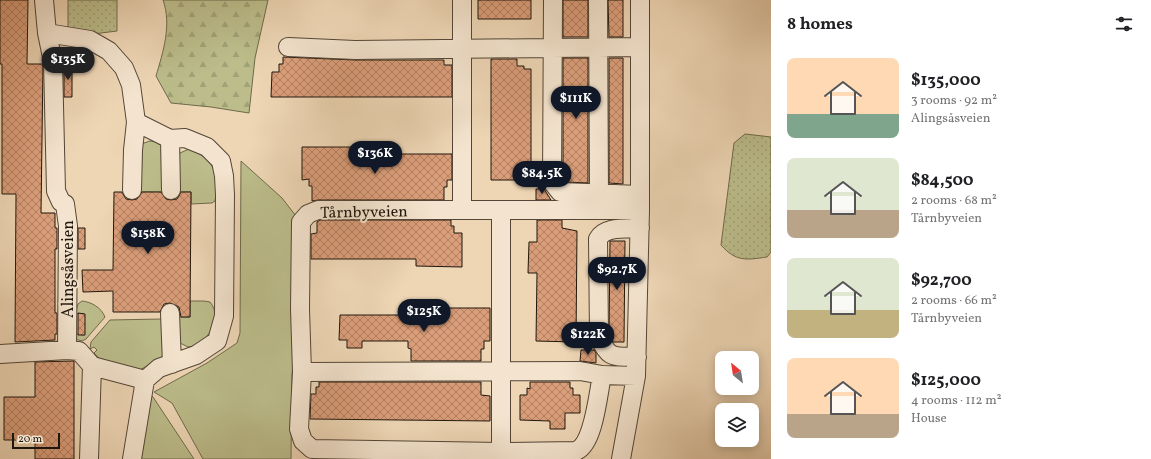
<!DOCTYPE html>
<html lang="en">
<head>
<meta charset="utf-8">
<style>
	body { margin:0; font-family:Vollkorn,serif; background:#f6f6f6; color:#202124; height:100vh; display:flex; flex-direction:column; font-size:15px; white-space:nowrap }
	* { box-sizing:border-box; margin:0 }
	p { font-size:13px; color:#757577 }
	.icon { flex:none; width:22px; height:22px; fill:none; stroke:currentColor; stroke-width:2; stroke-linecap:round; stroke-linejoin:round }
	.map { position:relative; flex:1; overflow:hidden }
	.panel { display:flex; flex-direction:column; background:#fff; width:380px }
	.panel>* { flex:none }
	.needle { width:26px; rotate:330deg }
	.fabs { position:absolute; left:715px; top:351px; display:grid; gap:8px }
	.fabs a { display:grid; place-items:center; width:44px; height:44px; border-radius:8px; background:#fff; box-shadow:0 2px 10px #0003; font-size:20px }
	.scale { position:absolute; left:12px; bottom:10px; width:48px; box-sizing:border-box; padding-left:4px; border:2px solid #1f160d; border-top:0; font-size:11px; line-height:14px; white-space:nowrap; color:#1f160d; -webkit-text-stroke:3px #f4e4cf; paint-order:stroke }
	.price { position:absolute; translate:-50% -34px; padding:0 9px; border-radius:14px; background:#111827; color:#fff; font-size:13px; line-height:26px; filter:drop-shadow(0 1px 2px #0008) }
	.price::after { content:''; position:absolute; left:50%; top:24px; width:12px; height:9px; margin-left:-6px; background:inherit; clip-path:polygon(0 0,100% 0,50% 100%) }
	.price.current { background:#222; color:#fff }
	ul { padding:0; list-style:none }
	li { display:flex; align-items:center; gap:12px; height:100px; padding:0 16px }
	li span { display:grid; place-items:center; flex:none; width:112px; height:80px; border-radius:8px; color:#555 }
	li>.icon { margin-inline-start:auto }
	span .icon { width:48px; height:48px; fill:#fffc; stroke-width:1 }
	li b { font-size:17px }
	h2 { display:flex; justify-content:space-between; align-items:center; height:48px; padding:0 16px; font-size:17px }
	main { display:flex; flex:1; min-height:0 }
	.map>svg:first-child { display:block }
</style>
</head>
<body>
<main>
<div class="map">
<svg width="771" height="459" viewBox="0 0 771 459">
	<defs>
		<pattern id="forest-firs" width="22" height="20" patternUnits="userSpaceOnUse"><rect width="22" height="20" fill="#bcbd8b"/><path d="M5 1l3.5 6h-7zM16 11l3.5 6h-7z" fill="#a1a277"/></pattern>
		<pattern id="park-dots" width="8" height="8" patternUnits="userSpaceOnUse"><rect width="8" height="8" fill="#bcbd8b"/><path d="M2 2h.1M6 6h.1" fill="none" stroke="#a1a277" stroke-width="1.8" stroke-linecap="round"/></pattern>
		<pattern id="building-cross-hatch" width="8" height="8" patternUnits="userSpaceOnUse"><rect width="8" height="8" fill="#db9e7a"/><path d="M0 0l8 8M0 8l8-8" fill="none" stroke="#b18062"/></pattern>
	</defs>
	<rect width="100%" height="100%" fill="#eed6b5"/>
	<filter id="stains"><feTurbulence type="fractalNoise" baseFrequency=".005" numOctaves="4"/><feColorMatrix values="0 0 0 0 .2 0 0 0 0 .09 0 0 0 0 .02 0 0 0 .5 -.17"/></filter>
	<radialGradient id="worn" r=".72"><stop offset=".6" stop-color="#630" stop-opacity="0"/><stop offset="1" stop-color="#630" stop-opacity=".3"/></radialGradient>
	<path fill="#bcbd8b" stroke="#6e6a4c" d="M150 141 156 142 163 147 166 192H138L140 148 144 143Z
		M189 149C214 159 220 174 215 201L212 203 191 204V192H178V158L180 153Z
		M241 161 282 198 296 216 300 278 292 375 291 459H203L172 403 154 392 207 363 237 343 240 333Z
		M82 301C91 302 101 307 105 317L86 339 82 341 75 339V334L84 335V314H75L78 304Z
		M190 301H204L210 302C224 318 206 346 188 347L180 343 177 317H190Z
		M162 319 163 356 140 370 100 359 94 353 97 350 94 347 90 349 91 342 110 320Z
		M151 395 153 397 194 459H136Z"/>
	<path fill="url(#forest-firs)" stroke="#6e6a4c" d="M163 0H268L255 58 249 113 211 107 171 103 156 76C163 52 172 25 163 0Z"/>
	<path fill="url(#park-dots)" stroke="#6e6a4c" d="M68 0H117V31L93 34 68 29Z
		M745 134 771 137V252L767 257C746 260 736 262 721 245L734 143Z"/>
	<path fill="url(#building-cross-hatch)" stroke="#1f160d" d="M0 0H28L27 64H43L41 213H55V228H57V249H55V313H57V334H55V340L15 342 16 194H2V64H0Z
		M478 0H531V19H478Z
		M563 0H588V37H563Z
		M608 0H623V37H609Z
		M283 57 355 60H444V65H452V97H271L272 72H279V64H283Z
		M563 58H588V183L565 182 563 178Z
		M609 58H623V184L609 183Z
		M491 59H517V66H524V69H531V180H491Z
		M64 65H72V97H64Z
		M302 147H363V154H452V180H447V187H444V200H318L312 201V186H309V179L302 180Z
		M536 189H544L551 200H536Z
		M114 192H122L126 199 132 200 137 199 142 192H161L166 199 171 200 177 199 181 192H191L190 317H181L179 307 170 303 164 304 160 312H113V291L83 292 82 270H113Z
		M320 220H451V226H454V233H462V267L416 266V259H311V234L317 233V222Z
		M537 220H562V228L577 231 576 342 536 341 537 273H528L529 242H537Z
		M78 228H85V249H78Z
		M610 241H625L624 342H613L609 335Z
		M400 307 415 308V316H446L447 308H490V341H484V349H481V361H411V349L408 348V341H362V348H347V340H339L340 315H400Z
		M78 313 85 314V335H78Z
		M581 350H594L596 353V363L580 361Z
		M74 361V459H35V440H4V397H35V362Z
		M319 382H481V395L490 396V421L310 419 311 394H316V387H319Z
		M530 382H570V388H573V395H580V413H565V429H550V421L520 420V395H527V388L530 389Z"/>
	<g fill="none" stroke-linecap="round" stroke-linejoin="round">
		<defs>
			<path id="minor" d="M44 0 47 33 53 62 56 191 61 202 65 204 68 226 67 350 79 351 92 366 89 459
				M553 0 552 182 560 192 640 195
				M598 0 599 193
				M47 33 90 40 109 51 124 68 131 85 136 122 133 150 132 190
				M288 47 355 50 639 47
				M136 122 170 139 185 138 207 147 221 161 224 176 225 195 224 316 217 341 196 355 159 368 145 380
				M170 139 171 190
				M462 210V0
				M170 313 172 364
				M0 354 67 350
				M637 357C614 356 609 360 599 337L598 239C605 226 626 229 640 228
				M92 366 145 380 132 459
				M302 372 300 309 301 222 308 214 318 210H640
				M602 375C598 394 594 444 576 451L501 452 312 449 303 441 299 429 302 372 580 371 602 375 636 376
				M501 452V210
				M621 459 636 376 640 210V0"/>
		</defs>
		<use href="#minor" stroke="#534637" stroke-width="20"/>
		<use href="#minor" stroke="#f4e4cf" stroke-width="18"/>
	</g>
	<g text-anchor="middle" stroke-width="4" stroke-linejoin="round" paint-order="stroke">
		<g font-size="16" fill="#1f160d" stroke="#f4e4cf">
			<text transform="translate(364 211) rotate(-1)" y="6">Tårnbyveien</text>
			<text transform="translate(67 269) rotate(-90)" y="6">Alingsåsveien</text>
		</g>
	</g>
	<rect width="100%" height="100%" filter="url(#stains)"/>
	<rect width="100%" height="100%" fill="url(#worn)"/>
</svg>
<div class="fabs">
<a><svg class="needle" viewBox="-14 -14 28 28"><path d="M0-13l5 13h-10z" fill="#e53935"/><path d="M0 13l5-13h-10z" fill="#757577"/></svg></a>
<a><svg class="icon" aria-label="layers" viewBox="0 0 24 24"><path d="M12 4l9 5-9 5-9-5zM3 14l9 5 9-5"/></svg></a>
</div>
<div class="scale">20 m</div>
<b class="price current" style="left:68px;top:81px">$135K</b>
<b class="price" style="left:576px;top:120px">$111K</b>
<b class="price" style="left:375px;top:175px">$136K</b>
<b class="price" style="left:542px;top:195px">$84.5K</b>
<b class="price" style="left:148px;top:255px">$158K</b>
<b class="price" style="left:617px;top:291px">$92.7K</b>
<b class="price" style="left:424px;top:333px">$125K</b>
<b class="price" style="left:588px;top:356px">$122K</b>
</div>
<section class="panel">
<h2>8 homes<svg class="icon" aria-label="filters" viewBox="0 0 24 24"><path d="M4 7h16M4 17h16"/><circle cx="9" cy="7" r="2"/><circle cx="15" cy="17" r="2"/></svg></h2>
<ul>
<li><span style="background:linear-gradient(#ffd9b3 70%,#7fa58c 0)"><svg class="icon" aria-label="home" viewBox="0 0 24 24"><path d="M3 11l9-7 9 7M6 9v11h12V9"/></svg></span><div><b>$135,000</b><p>3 rooms · 92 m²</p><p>Alingsåsveien</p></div></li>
<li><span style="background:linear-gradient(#dfe7d0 65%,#b9a48a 0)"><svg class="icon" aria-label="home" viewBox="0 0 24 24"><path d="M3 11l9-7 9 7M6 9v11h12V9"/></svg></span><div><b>$84,500</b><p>2 rooms · 68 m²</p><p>Tårnbyveien</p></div></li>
<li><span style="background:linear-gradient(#dfe7d0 65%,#c2b280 0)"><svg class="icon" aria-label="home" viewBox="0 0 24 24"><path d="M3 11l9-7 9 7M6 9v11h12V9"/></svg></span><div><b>$92,700</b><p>2 rooms · 66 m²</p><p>Tårnbyveien</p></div></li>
<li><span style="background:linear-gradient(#ffd9b3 70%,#b9a48a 0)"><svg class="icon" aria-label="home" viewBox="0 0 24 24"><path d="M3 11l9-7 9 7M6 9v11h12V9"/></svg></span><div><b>$125,000</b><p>4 rooms · 112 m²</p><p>House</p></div></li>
</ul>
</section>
</main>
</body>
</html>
